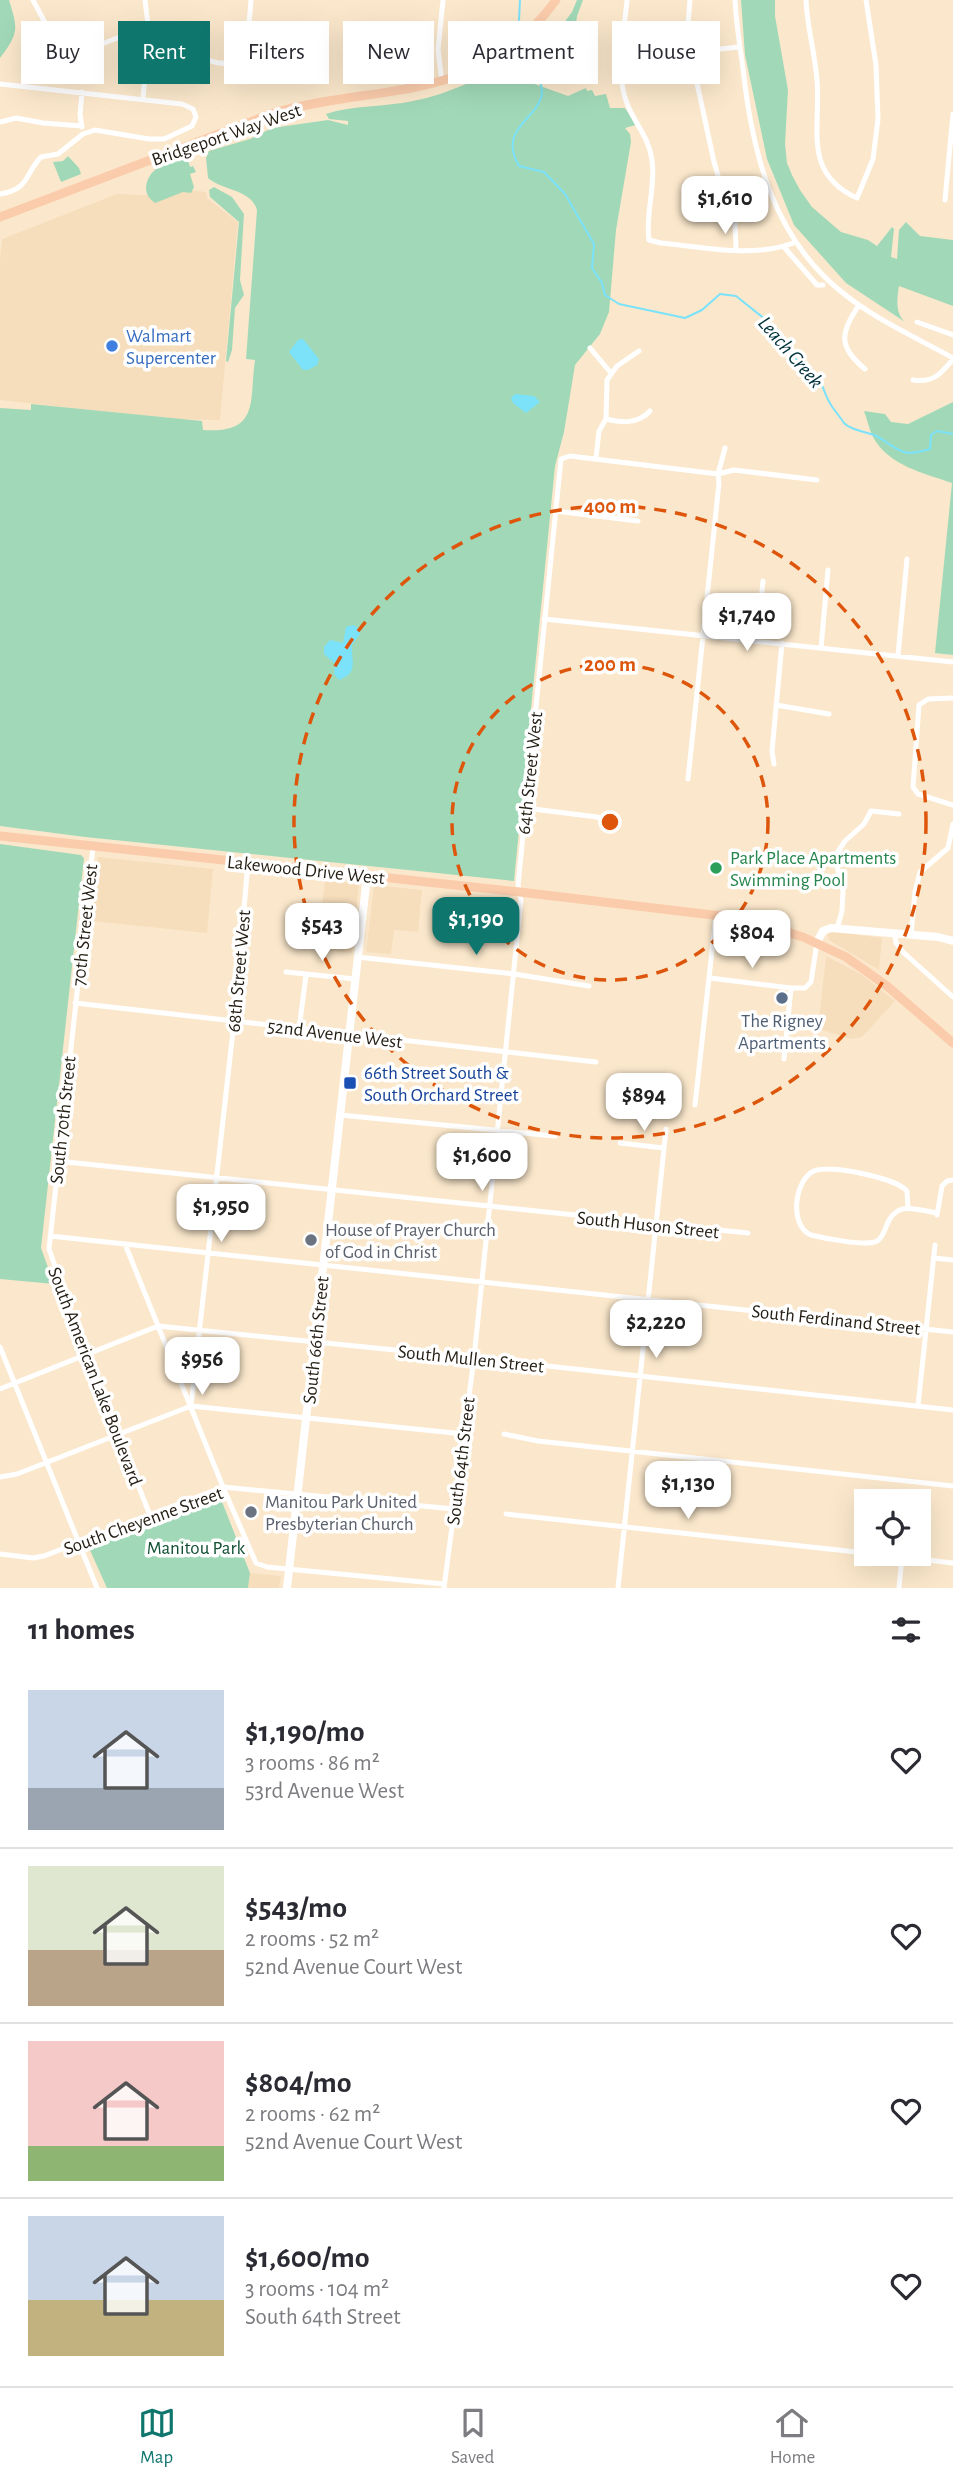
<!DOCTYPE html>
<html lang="en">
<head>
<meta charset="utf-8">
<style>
	body { margin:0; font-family:"Alegreya Sans",sans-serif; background:#f2f2f3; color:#2b2b33; height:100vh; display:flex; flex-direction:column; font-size:26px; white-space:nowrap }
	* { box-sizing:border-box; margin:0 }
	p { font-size:23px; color:#7c7c81 }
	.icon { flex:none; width:38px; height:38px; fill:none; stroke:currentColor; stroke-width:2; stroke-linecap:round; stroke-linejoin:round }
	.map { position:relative; height:1588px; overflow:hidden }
	.side { display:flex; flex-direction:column; background:#fff; flex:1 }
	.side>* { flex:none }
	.banner { position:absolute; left:21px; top:21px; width:912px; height:63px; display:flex; gap:14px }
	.buttons { position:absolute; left:854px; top:1489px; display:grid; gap:14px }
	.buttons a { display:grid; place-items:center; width:77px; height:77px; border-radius:0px; background:#fff; box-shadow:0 7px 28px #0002; font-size:35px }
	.price { position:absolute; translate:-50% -60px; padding:0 16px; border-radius:14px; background:#fff; color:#222; font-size:23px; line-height:46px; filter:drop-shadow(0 2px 4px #0008) }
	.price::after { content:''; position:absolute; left:50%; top:42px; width:21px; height:16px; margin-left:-10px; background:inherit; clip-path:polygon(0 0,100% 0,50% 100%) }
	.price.current { background:#0f766e; color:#fff }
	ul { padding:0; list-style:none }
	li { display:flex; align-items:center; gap:21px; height:175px; padding:0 28px }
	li+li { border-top:2px solid #e1e1e2 }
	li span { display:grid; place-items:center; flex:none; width:196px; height:140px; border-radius:0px; color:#555 }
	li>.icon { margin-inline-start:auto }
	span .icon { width:84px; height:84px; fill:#fffc; stroke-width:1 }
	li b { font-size:30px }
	h2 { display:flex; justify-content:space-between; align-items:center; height:84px; padding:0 28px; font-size:30px }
	.chip { padding:0 24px; border-radius:0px; background:#fff; box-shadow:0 7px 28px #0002; font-size:24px; line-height:63px }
	.chip.current { background:#0f766e; color:#fff }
	.dock { display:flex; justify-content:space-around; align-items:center; height:98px; border-top:2px solid #e1e1e2; background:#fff; font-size:19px; color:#7c7c81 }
	.dock a { display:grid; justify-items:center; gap:4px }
	.dock .current { color:#0f766e }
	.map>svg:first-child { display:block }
</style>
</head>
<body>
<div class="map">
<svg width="953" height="1588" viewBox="0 0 953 1588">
	<rect width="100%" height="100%" fill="#fbe8cc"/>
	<path fill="#f6debc" d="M182 189 206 192 207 198 238 222 220 420 170 419 0 400V259L2 239 117 194 164 196Z
		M98 857 213 869 207 933 91 921Z
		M325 880 359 884 352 953 317 949Z
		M374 885 422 890 418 932 394 930 391 954 366 952Z
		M831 931 882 938 879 970 829 940 827 933Z
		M826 956 862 975 895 1001 862 1037 851 1039 818 1029Z
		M250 1573 281 1576 279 1588H248Z"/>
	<path fill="#a1d9b8" d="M0 0H9C18 29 19 33 0 58Z
		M577 0H583L577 16 572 53 566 49 563 58 556 50 552 39 572 12Z
		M741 0H775V16L788 90 785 144 787 163 792 175 800 190 812 207 841 232 868 240 877 246 892 227 894 229 891 257 897 259 899 230 906 222 920 236 953 240V306L899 286C897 299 895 313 905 322L846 283 794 225 767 159 745 55Z
		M518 56 529 82 568 96 586 88 587 91 592 90 595 96 606 94 610 108H625L636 125 625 128 630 134 631 142 616 230 609 312 600 334 575 365 564 432 555 466 514 881 85 837 0 826V408L31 410V404L202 421 203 430C261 434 249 400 255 360L246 359 257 210C251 189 223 191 208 178L206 158 209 151 250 139 272 128 328 120 348 125V121L329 119 326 114C353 105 385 107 413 101 453 93 484 76 518 56Z
		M68 156 79 168 81 174 61 182 53 162 63 161Z
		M184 158 188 160 190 167 193 166 196 172 190 174 194 187 191 193 183 192 155 203C141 194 145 178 156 169 163 164 177 161 184 158Z
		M214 187 232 197 244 214 240 280 244 295 235 308 232 350 228 362 226 361 239 222 210 197 209 190Z
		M953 402V655L935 653 952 483C924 473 889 466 873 437 869 429 867 419 864 411L885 414 891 422 908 424Z
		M0 844 81 855 84 858 41 1248 54 1284 0 1279Z
		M219 1494 250 1573 248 1588H107L89 1548Z"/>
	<path fill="#7be2fa" d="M303 339 319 359 317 365 308 370H303L289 352 298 340Z
		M515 394 534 396 540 402 526 413 513 403 511 398Z
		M354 625 359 629 360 634 352 645C351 661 359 673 339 680L334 674 335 664 324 654V647L330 640 343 643 346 627Z"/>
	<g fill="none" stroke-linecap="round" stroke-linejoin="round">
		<path stroke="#7be2fa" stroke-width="2" d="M519 20 520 0
			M524 57C527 70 542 76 542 91 542 118 496 127 519 166L544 172 565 194 594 244 592 268 602 283 605 295 619 304 685 318 702 310 720 294 736 296 776 328 787 342 799 365C825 374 819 386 831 405 835 411 840 417 844 423 850 430 866 432 874 435 886 440 895 451 908 453 916 453 923 451 930 449L931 435 937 431 953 434"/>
		<path stroke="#fff" stroke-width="5" d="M33 0 51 34 71 46 92 48 127 34 149 33 143 98
			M145 0 149 33C161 35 176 34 187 40 196 45 200 57 211 61 249 75 249 22 251 0
			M627 0C624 35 614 73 628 106 636 125 649 138 652 160 656 187 645 214 649 240L661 243C705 247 753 259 796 242
			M690 0 687 36 689 46 714 162 722 189 735 223 736 250
			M735 0C736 23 740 46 743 69 752 151 772 234 838 289 872 318 915 337 953 358
			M806 0C807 27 815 53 817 80 821 128 802 173 857 198L873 159 878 119 876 65 866 0
			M622 52H691L739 47
			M442 82 438 50 443 0
			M0 84 182 104 193 109 196 117 192 126 164 139H149L95 130 83 134 58 154 41 157C24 175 30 189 0 194
			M82 92 80 115 82 127
			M0 122 16 118 43 123 82 126
			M945 200 953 114
			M784 247 817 285H823
			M859 305C840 333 838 347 865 369
			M917 322 953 335
			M590 348 611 373
			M913 380C933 383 941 374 953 359
			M606 419C622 423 638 424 650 411
			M596 458 599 431 606 419 607 380 617 366 639 351
			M555 511 638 521
			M544 619 953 662
			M757 641 763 581
			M821 648 828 570
			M898 656 907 559
			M953 698 928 699 919 705 913 787 918 794 953 805
			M776 705 829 714
			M774 764 772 751 782 643
			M688 779 719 483 718 474 725 448
			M525 808 597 817 607 820
			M93 847 49 1249 86 1355 150 1515
			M837 929 842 911 843 891 836 862 837 853 845 841 864 824 871 811 899 814
			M895 935 896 943 903 952 953 997
			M911 935 915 892 920 872 948 848 953 824
			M357 957 514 974 589 986
			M286 972 355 979
			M710 978 791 988
			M75 1003 596 1062
			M299 1029 306 975
			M784 1059 791 988H805L811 982 817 942
			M695 1105 716 914
			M340 1115 555 1136
			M620 1143 664 1148
			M57 1161 748 1233
			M908 1208 907 1191C896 1178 829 1164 814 1171 794 1180 789 1226 811 1235 823 1238 867 1247 877 1241 882 1238 884 1232 886 1227 896 1200 914 1209 937 1213
			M937 1215 942 1186 947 1181 953 1180
			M50 1236 953 1332
			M125 1244 223 1487 256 1563 267 1567 444 1584
			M934 1258 953 1260
			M0 1347 97 1588
			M0 1389 158 1326 474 1358 953 1410
			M191 1406 234 1022 248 863
			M918 1406 935 1245
			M504 1434 538 1441 953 1486
			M0 1477 17 1474 191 1406 464 1434
			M506 1514 866 1553
			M0 1554 33 1558 44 1556 223 1487 454 1509
			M875 1554 953 1563
			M444 1588 474 1358 521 900 518 885 561 459 570 456 718 474 734 470 817 480
			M618 1588 666 1129
			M899 1588 902 1557"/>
		<path stroke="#fff" stroke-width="8" d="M817 942 823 931 831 928 938 937 953 941
			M287 1588 367 876"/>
		<path stroke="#fbccac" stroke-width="9" d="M0 217 274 113C382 82 480 106 556 0
			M0 836 520 892 746 919 803 937 846 957 887 986 953 1043"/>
	</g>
	<g fill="none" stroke="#de560c" stroke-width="3.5" stroke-dasharray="12 9">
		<circle cx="610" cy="822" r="158"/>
		<circle cx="610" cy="822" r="316"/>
	</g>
	<circle fill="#3f7fe0" stroke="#fff" stroke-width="2.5" cx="112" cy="346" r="7"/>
	<circle fill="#2e9e5b" stroke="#fff" stroke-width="2.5" cx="716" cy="868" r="7"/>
	<circle fill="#5c6f8a" stroke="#fff" stroke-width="2.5" cx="782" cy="998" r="7"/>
	<rect fill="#1a4fb4" stroke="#fff" stroke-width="2.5" x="343" y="1076" width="14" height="14" rx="3.5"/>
	<g fill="#6b7280" stroke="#fff" stroke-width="2.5">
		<circle cx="311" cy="1240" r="7"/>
		<circle cx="251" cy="1512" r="7"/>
	</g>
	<g text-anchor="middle" stroke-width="7" stroke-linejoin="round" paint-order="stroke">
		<g font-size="19" fill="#241d13" stroke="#fff">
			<text transform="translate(226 134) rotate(-19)" y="7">Bridgeport Way West</text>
			<text transform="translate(529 773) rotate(-84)" y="7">64th Street West</text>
			<text transform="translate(306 869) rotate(6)" y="7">Lakewood Drive West</text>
			<text transform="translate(84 925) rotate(-84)" y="7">70th Street West</text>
			<text transform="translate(238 971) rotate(-85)" y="7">68th Street West</text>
			<text transform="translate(335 1033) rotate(7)" y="7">52nd Avenue West</text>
			<text transform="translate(62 1120) rotate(-84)" y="7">South 70th Street</text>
			<text transform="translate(648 1224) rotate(6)" y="7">South Huson Street</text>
			<text transform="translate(836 1319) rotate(6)" y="7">South Ferdinand Street</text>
			<text transform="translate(315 1340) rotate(-84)" y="7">South 66th Street</text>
			<text transform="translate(471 1358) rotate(6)" y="7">South Mullen Street</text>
			<text transform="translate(96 1376) rotate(69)" y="7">South American Lake Boulevard</text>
			<text transform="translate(460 1461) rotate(-83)" y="7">South 64th Street</text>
			<text transform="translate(143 1520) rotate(-20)" y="7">South Cheyenne Street</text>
		</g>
		<g font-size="19" fill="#366cbe" stroke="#fff" text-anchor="start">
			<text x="126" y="342">Walmart<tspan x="126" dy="22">Supercenter</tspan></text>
		</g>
		<g font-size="19" fill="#27864d" stroke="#fff" text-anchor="start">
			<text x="730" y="864">Park Place Apartments<tspan x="730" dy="22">Swimming Pool</tspan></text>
		</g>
		<g font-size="19" fill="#4e5e75" stroke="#fff">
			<text x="782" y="1027">The Rigney<tspan x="782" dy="22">Apartments</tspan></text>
		</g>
		<g font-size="19" fill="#164399" stroke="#fff" text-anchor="start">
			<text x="364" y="1079">66th Street South &amp;<tspan x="364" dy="22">South Orchard Street</tspan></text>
		</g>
		<g font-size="19" fill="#5b616d" stroke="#fff" text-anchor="start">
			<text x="325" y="1236">House of Prayer Church<tspan x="325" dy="22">of God in Christ</tspan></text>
			<text x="265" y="1508">Manitou Park United<tspan x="265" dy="22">Presbyterian Church</tspan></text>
		</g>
		<g font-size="19" fill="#0f4f32" stroke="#fff">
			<text x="196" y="1554">Manitou Park</text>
		</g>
		<g font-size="21" font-style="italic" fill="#00323c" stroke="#fff">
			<text transform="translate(791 352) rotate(49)" y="7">Leach Creek</text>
		</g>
	</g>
	<circle cx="610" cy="822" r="10" fill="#de560c" stroke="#fff" stroke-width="3.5"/>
	<g font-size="21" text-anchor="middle" font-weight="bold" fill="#de560c" stroke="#fff" stroke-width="7" stroke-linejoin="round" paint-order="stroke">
		<text x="610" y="513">400 m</text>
		<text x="610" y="671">200 m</text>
	</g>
</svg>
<div class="buttons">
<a><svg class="icon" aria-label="locate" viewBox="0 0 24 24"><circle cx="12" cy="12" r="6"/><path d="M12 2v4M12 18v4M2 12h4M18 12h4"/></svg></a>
</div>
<b class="price" style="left:725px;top:236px">$1,610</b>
<b class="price" style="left:747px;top:653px">$1,740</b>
<b class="price current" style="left:476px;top:957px">$1,190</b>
<b class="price" style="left:322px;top:963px">$543</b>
<b class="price" style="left:752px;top:970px">$804</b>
<b class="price" style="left:644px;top:1133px">$894</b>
<b class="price" style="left:482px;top:1193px">$1,600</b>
<b class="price" style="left:221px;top:1244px">$1,950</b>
<b class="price" style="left:656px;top:1360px">$2,220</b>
<b class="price" style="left:202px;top:1397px">$956</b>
<b class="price" style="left:688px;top:1521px">$1,130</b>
<div class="banner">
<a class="chip">Buy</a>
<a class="chip current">Rent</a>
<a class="chip">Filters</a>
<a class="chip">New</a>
<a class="chip">Apartment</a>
<a class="chip">House</a>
</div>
</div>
<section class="side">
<h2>11 homes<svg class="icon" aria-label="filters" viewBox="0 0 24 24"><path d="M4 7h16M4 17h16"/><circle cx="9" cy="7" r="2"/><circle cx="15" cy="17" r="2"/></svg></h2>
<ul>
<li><span style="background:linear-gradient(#c9d6e8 70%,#9aa5b1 0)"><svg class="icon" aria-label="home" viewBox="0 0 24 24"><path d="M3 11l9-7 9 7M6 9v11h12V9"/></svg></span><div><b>$1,190/mo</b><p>3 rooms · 86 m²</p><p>53rd Avenue West</p></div><svg class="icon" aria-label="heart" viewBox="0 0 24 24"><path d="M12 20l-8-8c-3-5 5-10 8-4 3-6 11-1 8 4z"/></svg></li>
<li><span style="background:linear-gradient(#dfe7d0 60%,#b9a48a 0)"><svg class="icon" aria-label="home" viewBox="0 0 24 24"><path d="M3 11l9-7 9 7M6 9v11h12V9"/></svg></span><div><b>$543/mo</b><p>2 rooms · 52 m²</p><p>52nd Avenue Court West</p></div><svg class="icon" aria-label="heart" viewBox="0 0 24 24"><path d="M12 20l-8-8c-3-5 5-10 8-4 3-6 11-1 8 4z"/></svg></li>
<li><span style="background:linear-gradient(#f6c9c9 75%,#8fb573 0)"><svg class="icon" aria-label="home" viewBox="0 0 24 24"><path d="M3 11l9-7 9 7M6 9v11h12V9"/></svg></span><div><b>$804/mo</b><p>2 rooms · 62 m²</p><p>52nd Avenue Court West</p></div><svg class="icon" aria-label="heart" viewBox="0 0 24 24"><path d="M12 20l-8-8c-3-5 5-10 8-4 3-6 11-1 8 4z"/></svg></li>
<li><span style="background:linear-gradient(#c9d6e8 60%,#c2b280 0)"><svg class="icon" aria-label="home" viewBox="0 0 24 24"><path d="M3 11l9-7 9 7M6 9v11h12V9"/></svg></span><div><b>$1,600/mo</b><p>3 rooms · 104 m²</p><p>South 64th Street</p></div><svg class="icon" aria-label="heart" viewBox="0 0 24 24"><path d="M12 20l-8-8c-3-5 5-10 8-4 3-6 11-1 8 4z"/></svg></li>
</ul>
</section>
<nav class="dock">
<a class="current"><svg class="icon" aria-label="map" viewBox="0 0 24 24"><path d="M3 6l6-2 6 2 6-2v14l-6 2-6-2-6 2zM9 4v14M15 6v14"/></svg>Map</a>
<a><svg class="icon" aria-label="saved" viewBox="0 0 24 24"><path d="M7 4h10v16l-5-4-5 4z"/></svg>Saved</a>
<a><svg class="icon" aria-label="home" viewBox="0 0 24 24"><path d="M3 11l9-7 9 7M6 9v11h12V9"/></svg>Home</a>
</nav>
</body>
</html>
